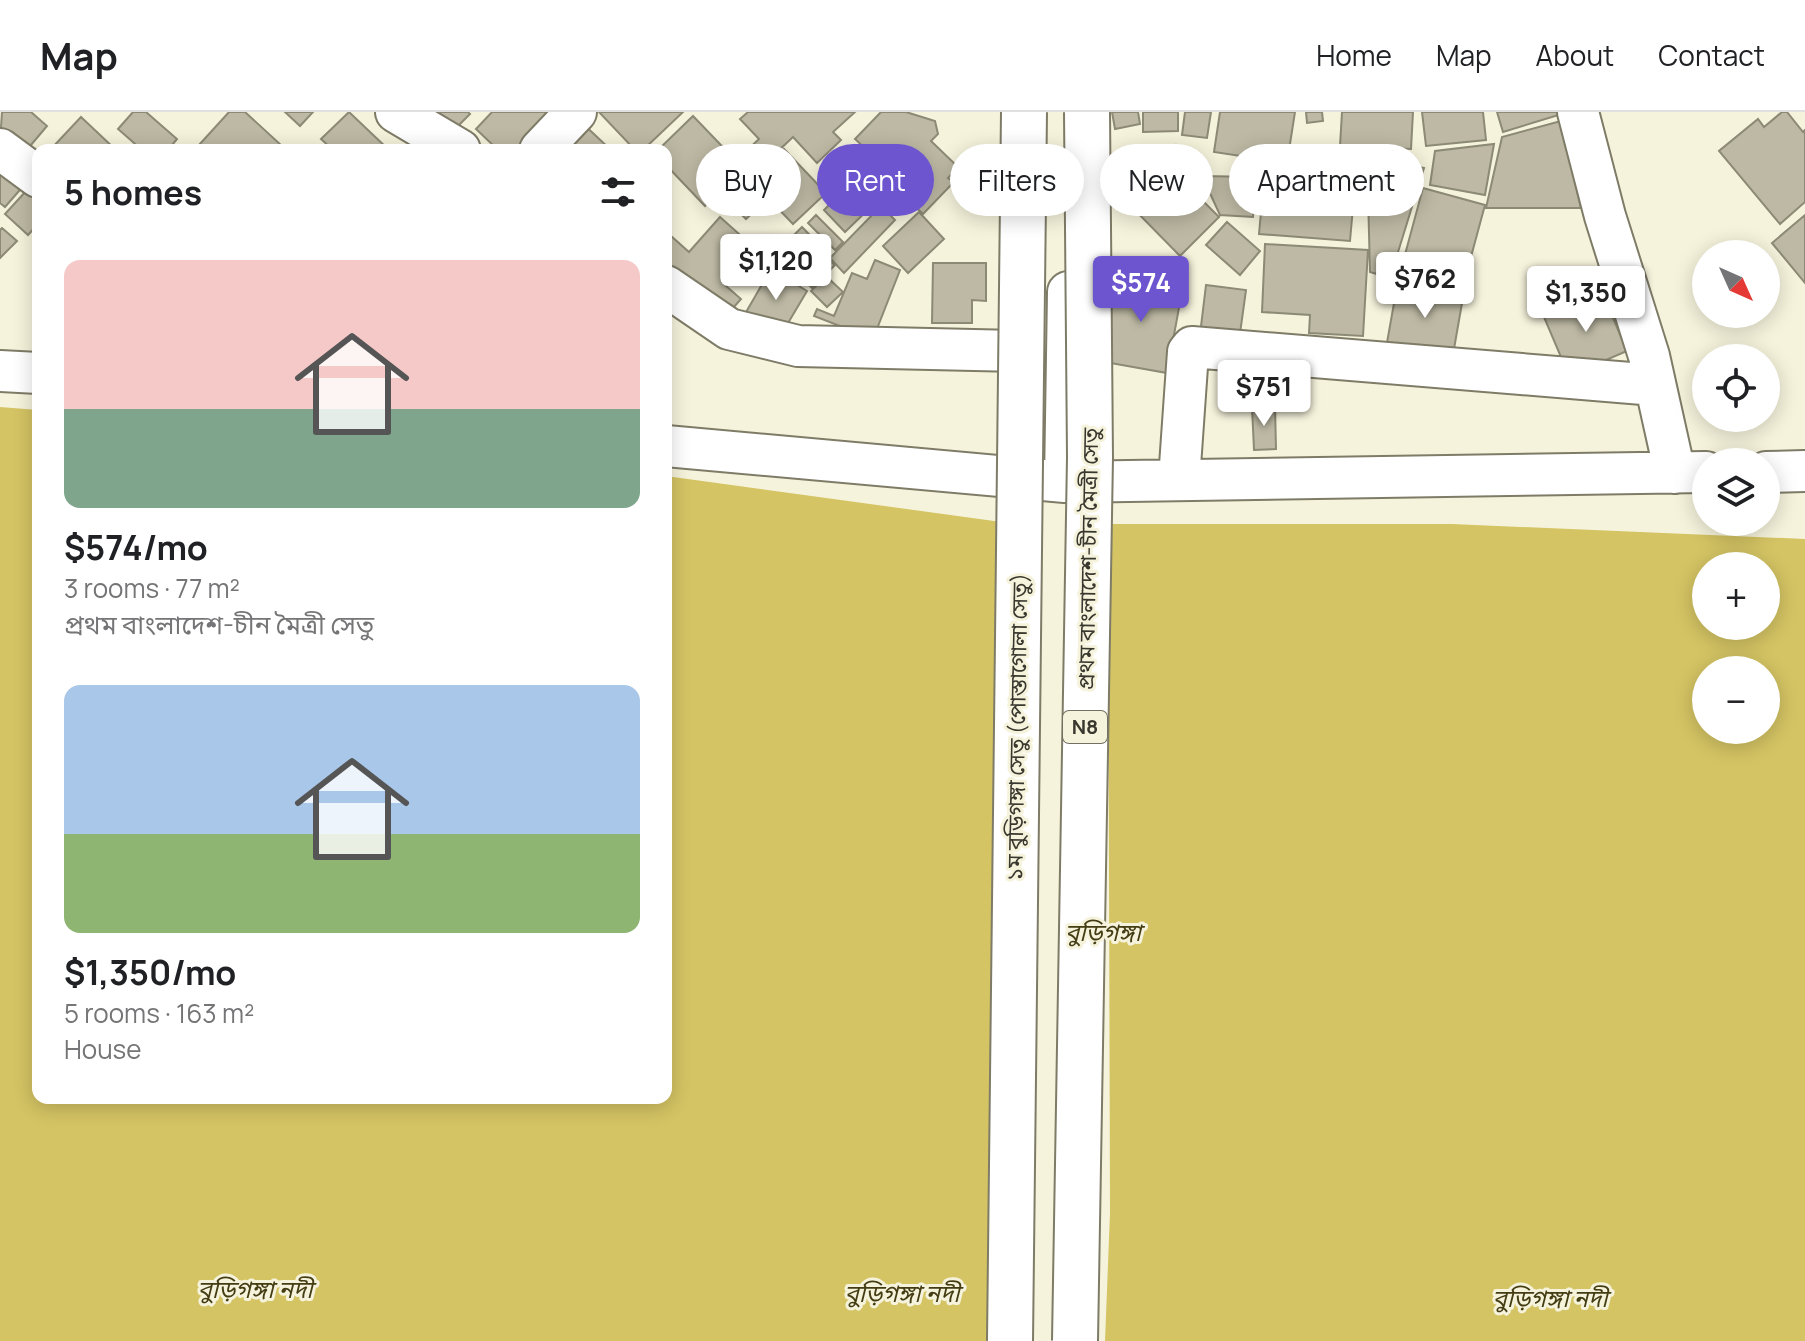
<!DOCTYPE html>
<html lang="en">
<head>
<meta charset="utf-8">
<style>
	body { margin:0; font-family:Manrope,"Noto Sans Bengali",sans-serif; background:#f2f2f2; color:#202124; height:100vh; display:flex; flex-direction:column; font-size:30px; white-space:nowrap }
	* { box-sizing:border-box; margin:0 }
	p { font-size:26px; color:#757577 }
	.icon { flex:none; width:44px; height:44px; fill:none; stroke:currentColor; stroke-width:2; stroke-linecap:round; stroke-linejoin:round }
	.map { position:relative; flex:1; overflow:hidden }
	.details { position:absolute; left:32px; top:32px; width:640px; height:960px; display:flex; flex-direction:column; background:#fff; border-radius:16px; box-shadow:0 4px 20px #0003 }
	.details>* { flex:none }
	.banner { position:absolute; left:696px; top:32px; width:760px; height:72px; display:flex; gap:16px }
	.needle { width:52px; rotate:135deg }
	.controls { position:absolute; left:1692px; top:128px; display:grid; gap:16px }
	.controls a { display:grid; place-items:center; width:88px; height:88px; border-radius:50%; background:#fff; box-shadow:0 4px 20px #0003; font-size:40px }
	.price { position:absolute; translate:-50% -68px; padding:0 18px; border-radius:8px; background:#fff; color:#222; font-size:26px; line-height:52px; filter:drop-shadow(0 2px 4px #0008) }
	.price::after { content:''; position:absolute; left:50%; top:48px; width:24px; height:18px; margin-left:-12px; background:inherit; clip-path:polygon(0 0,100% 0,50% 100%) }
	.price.selected { background:#6d55cf; color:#fff }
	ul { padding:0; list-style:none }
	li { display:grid; align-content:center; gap:16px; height:424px; padding:0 32px }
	li span { display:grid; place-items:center; height:248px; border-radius:16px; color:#555 }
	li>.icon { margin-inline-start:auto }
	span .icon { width:144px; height:144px; fill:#fffc; stroke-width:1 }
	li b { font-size:34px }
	h2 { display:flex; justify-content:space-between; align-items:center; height:96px; padding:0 32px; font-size:34px }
	.tag { padding:0 28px; border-radius:36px; background:#fff; box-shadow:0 4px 20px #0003; font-size:28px; line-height:72px }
	.tag.selected { background:#6d55cf; color:#fff }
	header { display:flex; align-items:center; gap:48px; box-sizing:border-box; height:112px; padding:0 40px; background:#fff; border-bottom:2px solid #e0e0e0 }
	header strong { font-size:38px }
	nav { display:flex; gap:44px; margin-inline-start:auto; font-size:28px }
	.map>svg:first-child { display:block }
</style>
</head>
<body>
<header>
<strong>Map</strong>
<nav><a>Home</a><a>Map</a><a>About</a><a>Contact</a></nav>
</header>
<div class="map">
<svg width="1805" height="1229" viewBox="0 0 1805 1229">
	<rect width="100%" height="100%" fill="#f6f3dc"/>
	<path fill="#d4c464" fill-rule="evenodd" d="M0 295 38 298V986H666V364L1016 412H1452L1805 427V1229H0ZM1706 454H1766V514H1706ZM1706 558H1766V618H1706Z"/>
	<path fill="#f6f3dc" d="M1030 408 1108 409 1110 1101 1105 1229H1014Z"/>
	<path fill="#bdb9a4" stroke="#8c8975" stroke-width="2" d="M2 0H31L47 14 20 46 0 30Z
		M133 0H146L177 27 168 38H142L118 17Z
		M229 0H245L281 33 277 38H205L199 33Z
		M285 0H313L300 14Z
		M349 0 389 38H333L321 27Z
		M441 0H468L470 2 449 23 434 7Z
		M492 0H551L529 38H498L476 17Z
		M599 0H683L643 38H635Z
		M748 0H855L833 20 841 28 817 51 793 25 757 59 742 43 759 27 740 7Z
		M881 0H906L935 9 938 22 931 29 958 55 948 66 954 70 923 102 873 54 878 48 855 27Z
		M1112 0H1138L1140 12 1115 17Z
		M1143 0H1178V19L1143 20Z
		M1185 0H1211L1207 26 1182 23Z
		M1220 0H1295L1287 51 1214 40Z
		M1306 0H1322L1323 9 1307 11Z
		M1342 0H1413L1411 37 1340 34Z
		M1422 0H1483L1486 28 1426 34Z
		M1497 0H1565V1L1503 20Z
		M1782 0H1787L1803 20 1805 18V90L1780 112 1719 39 1758 7 1764 15Z
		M693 4 744 57 705 94 666 53V38H658Z
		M81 5 116 38H50Z
		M580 9 611 38H552Z
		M1561 9 1581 96H1486L1502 25Z
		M1494 32 1485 83 1430 73 1435 39Z
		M1176 33 1195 52 1181 67 1219 105 1180 144 1123 86Z
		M1295 33 1358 39 1350 129 1259 122 1265 56 1293 59Z
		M784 37 826 81 793 112 768 86 746 107 729 90Z
		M1367 43 1424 56 1390 166 1370 160Z
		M0 51 25 72 5 95 0 91Z
		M849 58 878 88 845 120 824 98 844 78 836 70Z
		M1202 64 1255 65 1253 105 1220 103Z
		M1423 76 1485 93 1465 167 1403 150Z
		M27 78 38 88V112L28 123 5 102Z
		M881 94 895 108 844 161 830 146Z
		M919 100 944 127 908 161 883 134Z
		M816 103 843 130 835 138 808 111Z
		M1805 103V171L1772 131Z
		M720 105 757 138 726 174 741 187 724 206 666 155V130L671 124 689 140Z
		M1227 110 1260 139 1240 163 1206 133Z
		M802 115 831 145 828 147 835 153 812 176 802 166 797 171 776 149 789 136 785 132Z
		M2 116 17 129 0 146V118Z
		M1265 132 1368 138 1363 224 1309 221 1310 203 1262 200Z
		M875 148 900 158 873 227 814 204 817 197 834 204 852 161 867 167Z
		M933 151H986V189L972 188V211H932Z
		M771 157 807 179 781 223 745 202Z
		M1115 162 1183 174 1167 261 1099 249Z
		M1399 163 1465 174 1451 254 1385 242Z
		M826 164 843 180 827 195 811 179Z
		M1206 173 1246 178 1238 236 1199 231Z
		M1602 180 1627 239 1569 264 1544 205Z
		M1275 294 1276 337 1254 338 1252 295Z"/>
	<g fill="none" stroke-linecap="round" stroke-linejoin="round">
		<defs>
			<path id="minor" d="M396 0 460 38
				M1578 0 1605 104 1649 244 1675 361
				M0 37 38 65
				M540 38 576 0
				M666 174 729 217 798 234 1022 239
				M0 259 38 261
				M666 334 1065 370 1706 360
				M1766 360 1805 359
				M1179 368 1188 240 1192 235 1655 273
				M1065 370 1068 180"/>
		</defs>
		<use href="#minor" stroke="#7e7b67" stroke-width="44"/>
		<use href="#minor" stroke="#fff" stroke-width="40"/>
		<defs>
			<path id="highway-bridge" d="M1010 1229 1024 0
				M1075 1229 1090 345 1087 0"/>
		</defs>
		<use href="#highway-bridge" stroke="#7e7b67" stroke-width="48" stroke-linecap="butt"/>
		<use href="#highway-bridge" stroke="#fff" stroke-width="44"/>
	</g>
	<g text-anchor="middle" stroke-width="6" stroke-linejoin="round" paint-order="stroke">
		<rect fill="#f6f3dc" stroke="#727063" stroke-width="2" x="1063" y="599" width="44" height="32" rx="6"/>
		<g font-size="20" font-weight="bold" fill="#39382f">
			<text x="1085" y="622">N8</text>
		</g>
		<g font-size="22" fill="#39382f" stroke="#f6f3dc">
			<text transform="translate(1088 447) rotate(-89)" y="8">প্রথম বাংলাদেশ-চীন মৈত্রী সেতু</text>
			<text transform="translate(1017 615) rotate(-89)" y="8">১ম বুড়িগঙ্গা সেতু (পোস্তাগোলা সেতু)</text>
		</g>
		<g font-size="24" font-style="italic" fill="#443d14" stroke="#f6f3dc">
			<text x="1103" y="829">বুড়িগঙ্গা</text>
			<text x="255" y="1186">বুড়িগঙ্গা নদী</text>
			<text x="902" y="1190">বুড়িগঙ্গা নদী</text>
			<text x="1550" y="1195">বুড়িগঙ্গা নদী</text>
		</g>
	</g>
</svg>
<div class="controls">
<a><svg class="needle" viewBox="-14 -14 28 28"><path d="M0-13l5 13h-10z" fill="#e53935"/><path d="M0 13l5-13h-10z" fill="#757577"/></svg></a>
<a><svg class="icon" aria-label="locate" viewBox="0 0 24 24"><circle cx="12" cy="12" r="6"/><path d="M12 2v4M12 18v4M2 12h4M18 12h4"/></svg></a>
<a><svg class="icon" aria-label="layers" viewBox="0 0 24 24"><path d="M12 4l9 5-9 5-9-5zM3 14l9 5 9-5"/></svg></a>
<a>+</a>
<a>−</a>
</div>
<b class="price" style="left:776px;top:190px">$1,120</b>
<b class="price" style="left:1425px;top:208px">$762</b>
<b class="price selected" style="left:1141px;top:212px">$574</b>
<b class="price" style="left:1586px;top:222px">$1,350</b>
<b class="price" style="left:1264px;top:316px">$751</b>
<div class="banner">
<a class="tag">Buy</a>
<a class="tag selected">Rent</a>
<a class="tag">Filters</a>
<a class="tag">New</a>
<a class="tag">Apartment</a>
</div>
<section class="details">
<h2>5 homes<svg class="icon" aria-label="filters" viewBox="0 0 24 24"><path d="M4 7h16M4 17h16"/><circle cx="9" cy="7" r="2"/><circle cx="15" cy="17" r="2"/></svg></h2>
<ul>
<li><span style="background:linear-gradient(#f6c9c9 60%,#7fa58c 0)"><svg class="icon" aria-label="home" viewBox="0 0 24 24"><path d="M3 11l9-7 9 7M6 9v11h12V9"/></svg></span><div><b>$574/mo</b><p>3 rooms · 77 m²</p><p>প্রথম বাংলাদেশ-চীন মৈত্রী সেতু</p></div></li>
<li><span style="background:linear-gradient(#a9c7e8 60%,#8fb573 0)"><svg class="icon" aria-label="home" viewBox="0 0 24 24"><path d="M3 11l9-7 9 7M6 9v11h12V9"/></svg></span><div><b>$1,350/mo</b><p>5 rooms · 163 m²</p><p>House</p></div></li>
</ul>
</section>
</div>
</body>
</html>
